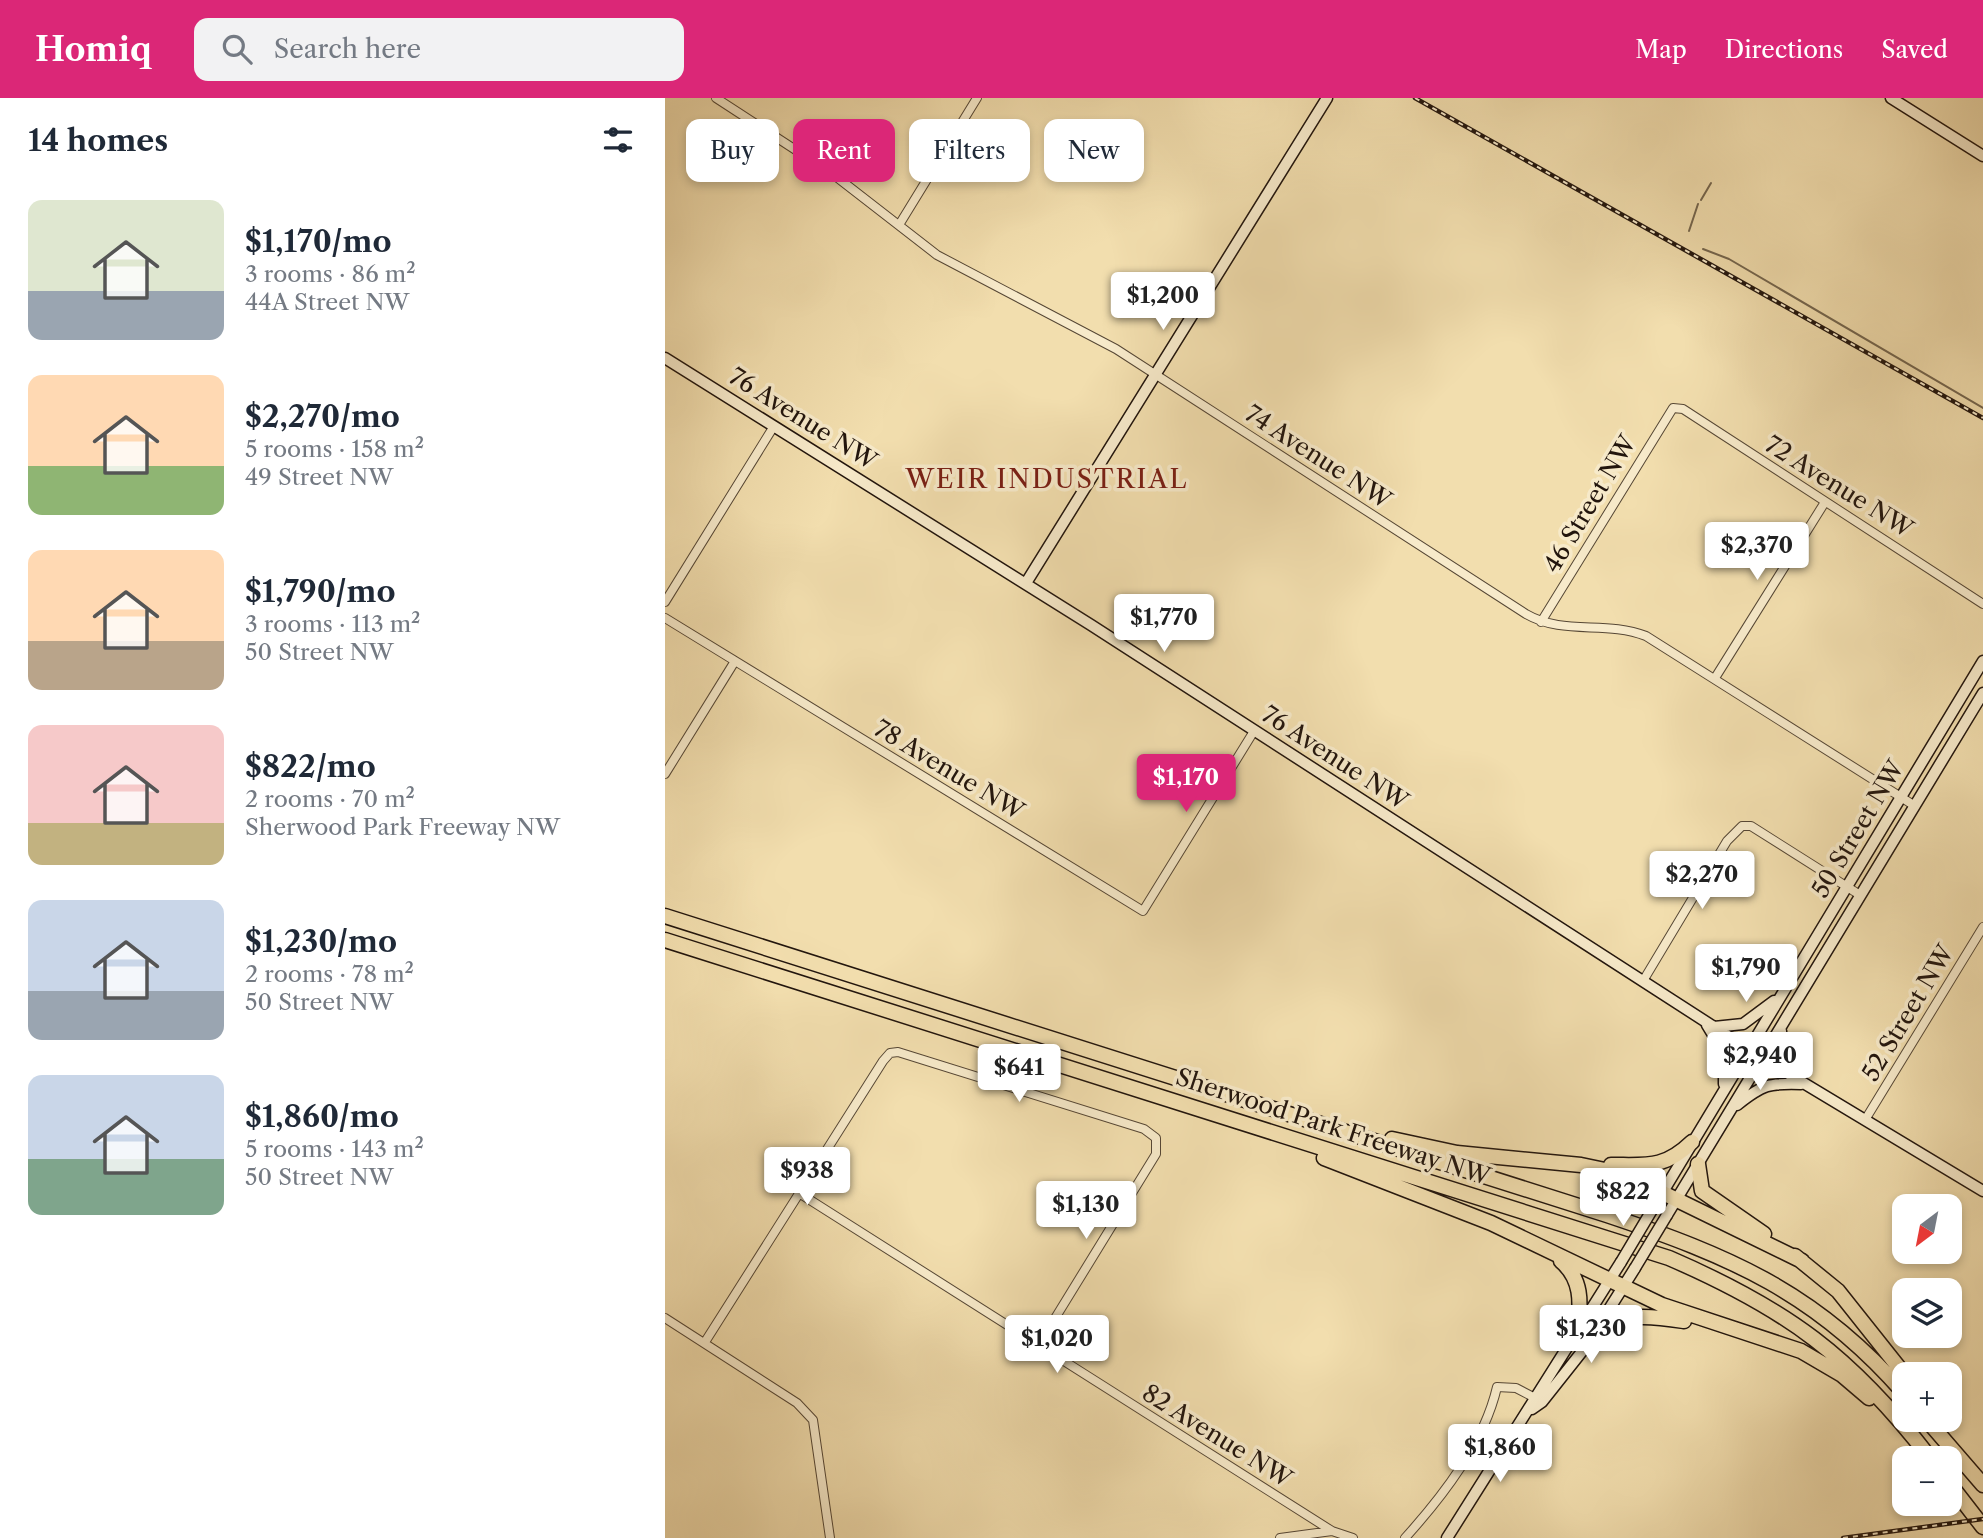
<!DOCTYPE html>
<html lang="en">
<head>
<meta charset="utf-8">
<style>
	body { margin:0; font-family:"Libre Caslon Text",serif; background:#f2f2f3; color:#1f2937; height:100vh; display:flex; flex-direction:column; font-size:26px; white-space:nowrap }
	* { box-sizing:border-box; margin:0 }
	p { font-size:23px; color:#747a83 }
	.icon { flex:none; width:38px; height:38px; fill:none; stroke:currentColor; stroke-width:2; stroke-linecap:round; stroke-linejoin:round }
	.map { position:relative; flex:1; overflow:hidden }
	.panel { display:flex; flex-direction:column; background:#fff; width:665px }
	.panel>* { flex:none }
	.top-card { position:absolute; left:21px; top:21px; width:665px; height:63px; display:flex; gap:14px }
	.needle { width:46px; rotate:212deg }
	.tools { position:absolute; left:1227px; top:1096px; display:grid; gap:14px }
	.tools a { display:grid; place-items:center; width:70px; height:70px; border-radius:14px; background:#fff; box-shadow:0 4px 10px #0003; font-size:35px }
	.price { position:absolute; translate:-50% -60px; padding:0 16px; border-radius:7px; background:#fff; color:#222; font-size:23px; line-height:46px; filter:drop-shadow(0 2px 4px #0008) }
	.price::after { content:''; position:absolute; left:50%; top:42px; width:21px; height:16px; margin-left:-10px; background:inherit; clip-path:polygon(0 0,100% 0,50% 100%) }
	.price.selected { background:#db2777; color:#fff }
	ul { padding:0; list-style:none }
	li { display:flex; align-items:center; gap:21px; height:175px; padding:0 28px }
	li span { display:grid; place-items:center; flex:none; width:196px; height:140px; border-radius:14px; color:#555 }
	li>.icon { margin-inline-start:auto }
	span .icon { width:84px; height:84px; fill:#fffc; stroke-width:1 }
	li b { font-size:30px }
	h2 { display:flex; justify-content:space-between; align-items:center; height:84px; padding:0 28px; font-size:30px }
	.chip { padding:0 24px; border-radius:14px; background:#fff; box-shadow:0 4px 10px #0003; font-size:24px; line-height:63px }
	.chip.selected { background:#db2777; color:#fff }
	header { display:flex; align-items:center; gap:42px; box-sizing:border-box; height:98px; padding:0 35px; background:#db2777; color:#fff }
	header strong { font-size:33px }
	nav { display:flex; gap:38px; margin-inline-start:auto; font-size:24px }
	.search { width:490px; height:63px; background:#f2f2f3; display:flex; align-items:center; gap:18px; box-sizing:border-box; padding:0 24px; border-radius:14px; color:#747a83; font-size:26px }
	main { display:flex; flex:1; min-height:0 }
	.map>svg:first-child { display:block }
</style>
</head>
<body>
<header>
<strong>Homiq</strong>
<div class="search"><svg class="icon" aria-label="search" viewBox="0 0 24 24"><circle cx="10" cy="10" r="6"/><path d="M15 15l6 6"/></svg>Search here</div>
<nav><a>Map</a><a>Directions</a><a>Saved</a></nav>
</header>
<main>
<section class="panel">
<h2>14 homes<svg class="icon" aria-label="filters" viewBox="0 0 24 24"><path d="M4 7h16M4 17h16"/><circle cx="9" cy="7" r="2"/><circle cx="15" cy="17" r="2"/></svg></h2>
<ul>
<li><span style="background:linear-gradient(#dfe7d0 65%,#9aa5b1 0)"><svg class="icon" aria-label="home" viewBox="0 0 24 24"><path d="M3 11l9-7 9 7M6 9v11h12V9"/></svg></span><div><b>$1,170/mo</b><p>3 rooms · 86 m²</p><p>44A Street NW</p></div></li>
<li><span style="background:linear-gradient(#ffd9b3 65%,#8fb573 0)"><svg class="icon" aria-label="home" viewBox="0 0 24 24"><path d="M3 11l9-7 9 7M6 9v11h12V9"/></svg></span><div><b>$2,270/mo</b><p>5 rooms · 158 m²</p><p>49 Street NW</p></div></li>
<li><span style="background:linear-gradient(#ffd9b3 65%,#b9a48a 0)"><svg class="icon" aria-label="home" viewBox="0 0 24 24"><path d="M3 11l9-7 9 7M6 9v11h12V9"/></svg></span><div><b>$1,790/mo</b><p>3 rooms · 113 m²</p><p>50 Street NW</p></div></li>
<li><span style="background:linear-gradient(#f6c9c9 70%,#c2b280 0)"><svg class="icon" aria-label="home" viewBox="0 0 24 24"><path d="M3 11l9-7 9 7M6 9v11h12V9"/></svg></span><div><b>$822/mo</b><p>2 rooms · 70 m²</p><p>Sherwood Park Freeway NW</p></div></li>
<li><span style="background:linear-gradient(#c9d6e8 65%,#9aa5b1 0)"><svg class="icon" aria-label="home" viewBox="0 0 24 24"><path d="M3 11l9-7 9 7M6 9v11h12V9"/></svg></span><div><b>$1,230/mo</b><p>2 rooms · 78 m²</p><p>50 Street NW</p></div></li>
<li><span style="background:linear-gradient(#c9d6e8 60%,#7fa58c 0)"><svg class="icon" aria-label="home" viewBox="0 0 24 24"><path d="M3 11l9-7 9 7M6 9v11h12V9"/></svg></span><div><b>$1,860/mo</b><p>5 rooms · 143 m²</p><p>50 Street NW</p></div></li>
</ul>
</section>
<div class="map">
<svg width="1318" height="1440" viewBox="0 0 1318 1440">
	<rect width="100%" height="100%" fill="#f2deae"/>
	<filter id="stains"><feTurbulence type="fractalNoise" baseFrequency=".00286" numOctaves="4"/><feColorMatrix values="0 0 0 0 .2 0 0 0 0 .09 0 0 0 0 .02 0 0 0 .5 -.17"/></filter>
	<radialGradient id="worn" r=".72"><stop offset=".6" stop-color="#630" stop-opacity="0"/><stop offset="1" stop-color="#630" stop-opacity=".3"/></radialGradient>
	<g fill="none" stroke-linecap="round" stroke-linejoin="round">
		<path stroke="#74654d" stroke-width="2" d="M1036 102 1046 85
			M1024 133 1033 106
			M1038 151 1064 161 1318 310"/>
		<defs>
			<path id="street" d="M51 0 169 77 272 157 451 251 861 516C899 538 940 522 981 538L1250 708
				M234 127 312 0
				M0 504 109 328
				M0 520 478 813 589 633
				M876 524 1008 310 1018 311 1318 506
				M1050 580 1160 404
				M0 676 70 563
				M978 883 1062 743 1077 728H1086L1195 797
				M1200 1022 1318 829
				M134 1095 667 1433
				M0 1220 132 1305 148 1322 165 1440
				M40 1244 218 963 225 955 233 954 479 1031 491 1040V1056L373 1248
				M615 1440 667 1433 688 1440
				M740 1440C778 1398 819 1345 832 1289L851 1290 874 1302"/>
			<path id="secondary" d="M1226 0 1318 58
				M0 260 426 527 1097 960 1318 1093
				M361 485 662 0
				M1042 927 1059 955V986
				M1049 929 1078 926 1109 903
				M1116 933 1117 955 1132 979
				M1072 1007C1098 986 1104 985 1136 986
				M987 1112 1318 563
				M1002 1117 1318 595
				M867 1311 877 1304 919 1251 970 1170
				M782 1440 956 1164"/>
			<path id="highway" d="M0 818 942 1117C1065 1158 1152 1195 1239 1295
				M0 842 1004 1160C1122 1211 1186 1258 1265 1360
				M727 1041 792 1055 916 1067 959 1076 1137 1163
				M659 1060 826 1125 997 1207 1136 1253 1177 1277 1204 1300
				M1033 1066 1037 1093 1099 1136
				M946 1067C982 1067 999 1071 1027 1044
				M1130 1158 1173 1193 1239 1276
				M896 1163C917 1181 916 1204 913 1230
				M930 1234C960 1214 986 1218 1019 1223
				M1261 1321 1318 1387
				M1284 1385 1318 1429"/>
		</defs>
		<use href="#street" stroke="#564735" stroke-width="10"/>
		<use href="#secondary" stroke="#22150d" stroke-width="13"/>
		<use href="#highway" stroke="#22150d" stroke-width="17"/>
		<use href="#street" stroke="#f7eaca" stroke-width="8"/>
		<use href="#secondary" stroke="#f7eaca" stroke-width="10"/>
		<use href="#highway" stroke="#f2deae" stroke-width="14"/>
		<defs>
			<path id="rail" d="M750 0 1318 320
				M1178 1440 1318 1421"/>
		</defs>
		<use href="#rail" stroke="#22150d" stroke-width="4.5"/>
		<use href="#rail" stroke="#f7eaca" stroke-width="2" stroke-dasharray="5" stroke-linecap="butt"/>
		<defs>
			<path id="secondary-bridge" d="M956 1164 987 1112
				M970 1170 1002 1117"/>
		</defs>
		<use href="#secondary-bridge" stroke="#22150d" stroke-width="13" stroke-linecap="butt"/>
		<use href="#secondary-bridge" stroke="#f7eaca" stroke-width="10"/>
	</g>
	<g text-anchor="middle" stroke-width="7" stroke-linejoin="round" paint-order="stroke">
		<g font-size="24" fill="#22150d" stroke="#f7eaca">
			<text transform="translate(138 321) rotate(32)" y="8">76 Avenue NW</text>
			<text transform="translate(653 359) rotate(33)" y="8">74 Avenue NW</text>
			<text transform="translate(1174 389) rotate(32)" y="8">72 Avenue NW</text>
			<text transform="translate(925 406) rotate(-59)" y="8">46 Street NW</text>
			<text transform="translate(670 660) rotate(33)" y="8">76 Avenue NW</text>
			<text transform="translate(284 672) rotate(31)" y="8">78 Avenue NW</text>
			<text transform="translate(1193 731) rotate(-59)" y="8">50 Street NW</text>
			<text transform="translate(1243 915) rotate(-59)" y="8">52 Street NW</text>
			<text transform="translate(668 1029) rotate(18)" y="8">Sherwood Park Freeway NW</text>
			<text transform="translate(552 1338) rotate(32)" y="8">82 Avenue NW</text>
		</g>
		<g font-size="26" letter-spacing="2" fill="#7a1f14" stroke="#f7eaca">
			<text x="382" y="390">WEIR INDUSTRIAL</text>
		</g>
	</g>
	<rect width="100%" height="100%" filter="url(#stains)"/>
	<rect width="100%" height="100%" fill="url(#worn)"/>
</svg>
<div class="tools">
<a><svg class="needle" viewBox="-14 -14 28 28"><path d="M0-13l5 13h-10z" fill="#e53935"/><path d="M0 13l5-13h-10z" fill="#747a83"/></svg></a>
<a><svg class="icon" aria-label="layers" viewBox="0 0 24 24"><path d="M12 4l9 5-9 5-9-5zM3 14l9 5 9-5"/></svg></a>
<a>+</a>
<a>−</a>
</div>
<b class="price" style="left:498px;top:234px">$1,200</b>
<b class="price" style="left:1092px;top:484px">$2,370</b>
<b class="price" style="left:499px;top:556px">$1,770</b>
<b class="price selected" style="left:521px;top:716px">$1,170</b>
<b class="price" style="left:1037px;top:813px">$2,270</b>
<b class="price" style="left:1081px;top:906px">$1,790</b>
<b class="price" style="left:1095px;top:994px">$2,940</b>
<b class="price" style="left:354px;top:1006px">$641</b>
<b class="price" style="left:142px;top:1109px">$938</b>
<b class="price" style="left:958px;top:1130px">$822</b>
<b class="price" style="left:421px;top:1143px">$1,130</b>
<b class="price" style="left:926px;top:1267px">$1,230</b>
<b class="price" style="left:392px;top:1277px">$1,020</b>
<b class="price" style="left:835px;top:1386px">$1,860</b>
<div class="top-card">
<a class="chip">Buy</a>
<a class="chip selected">Rent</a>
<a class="chip">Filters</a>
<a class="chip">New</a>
</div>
</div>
</main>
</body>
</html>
